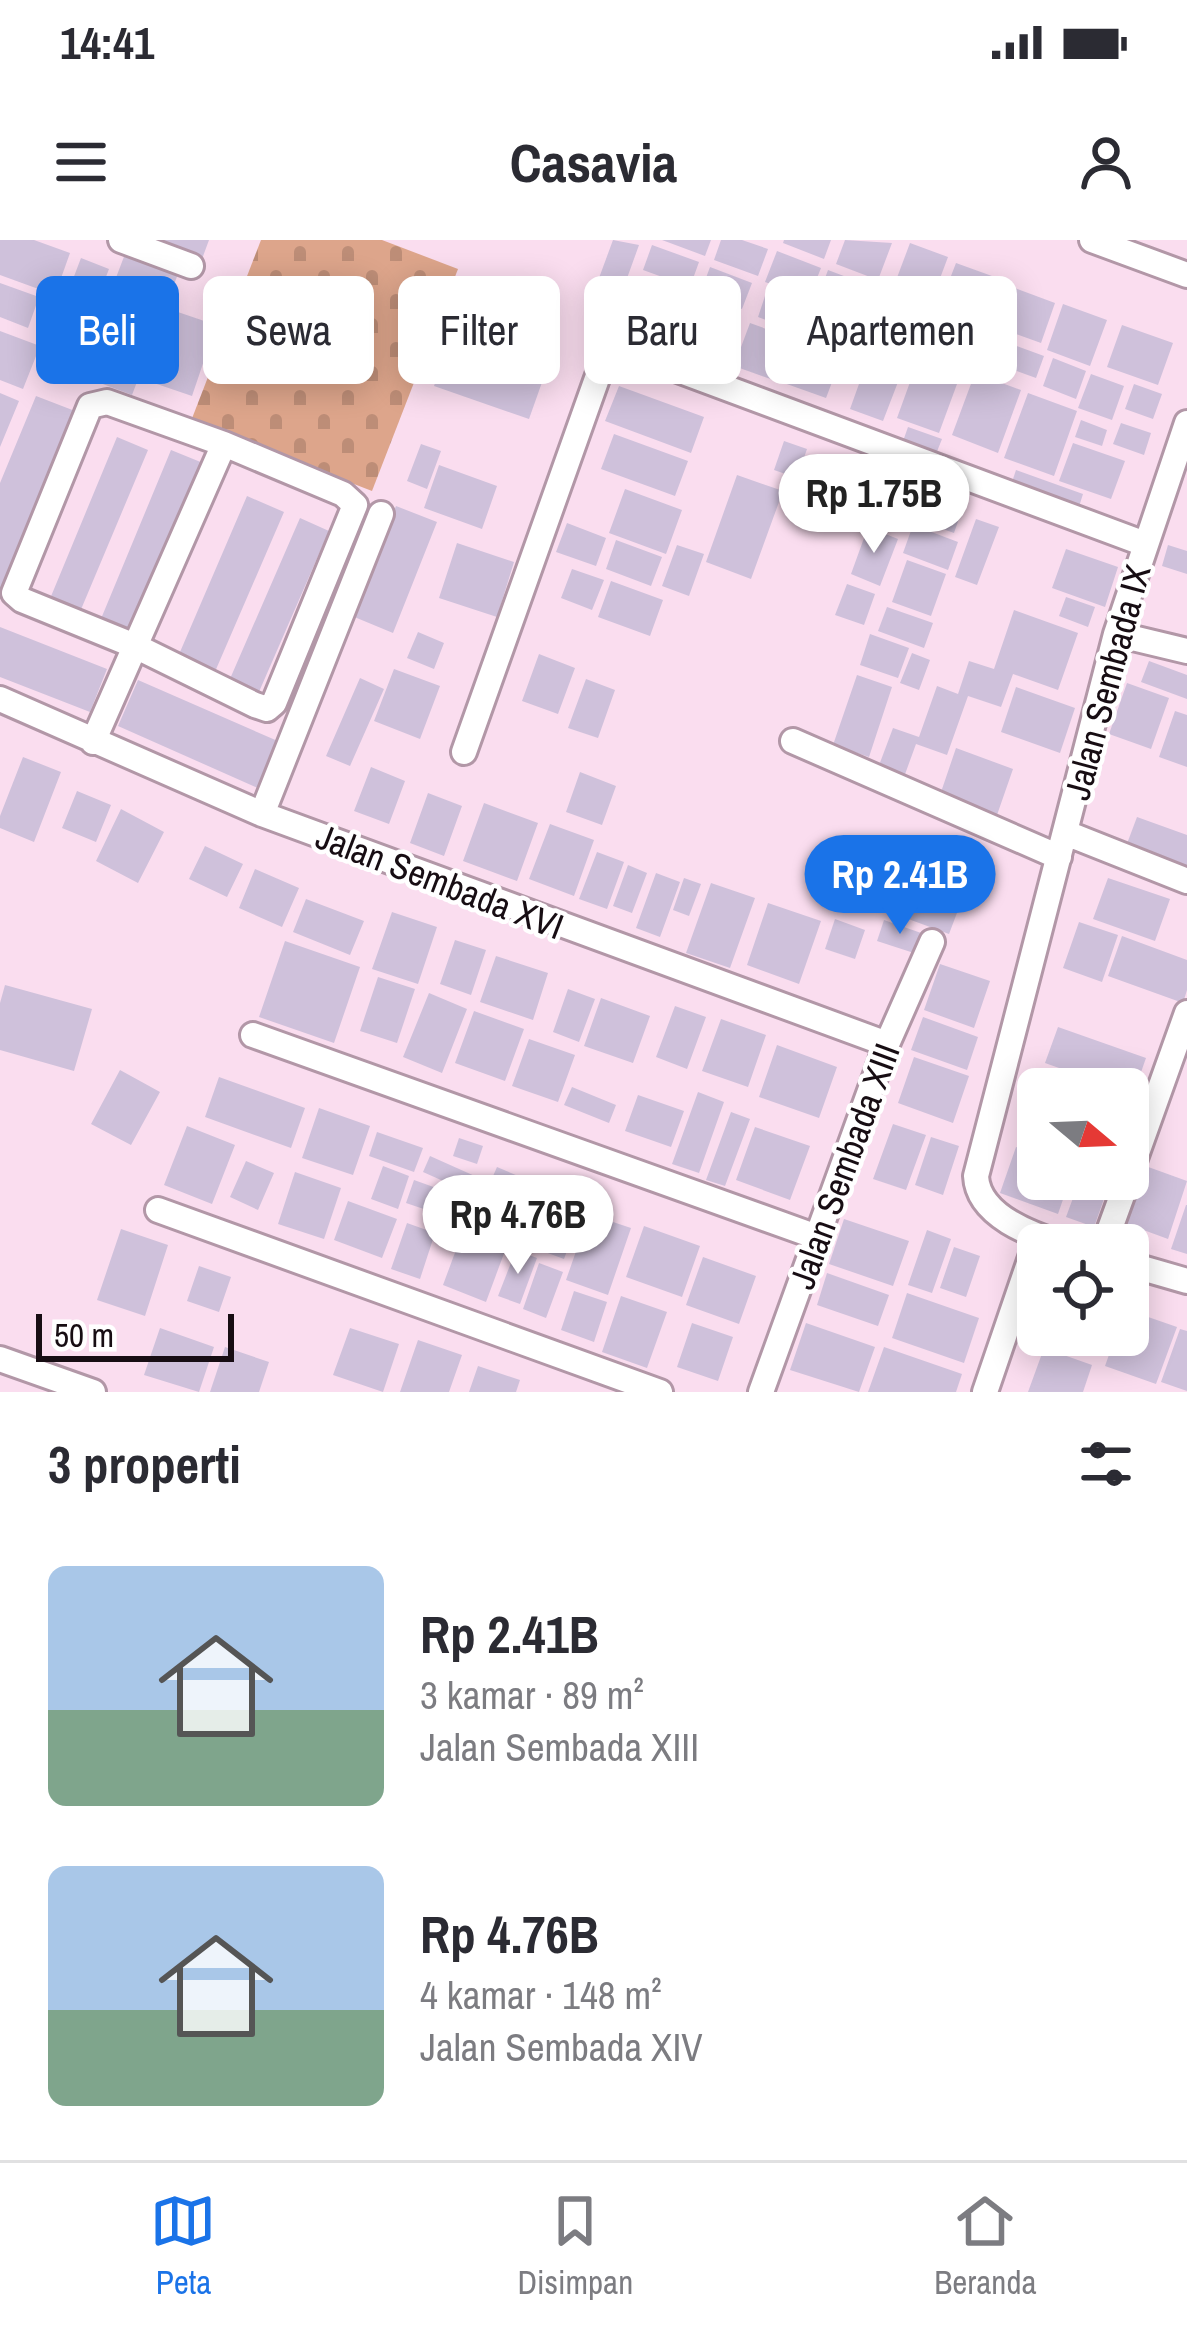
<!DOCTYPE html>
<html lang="id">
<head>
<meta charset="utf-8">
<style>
	body { margin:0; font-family:"Archivo Narrow",sans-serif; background:#f2f2f3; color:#2b2b33; height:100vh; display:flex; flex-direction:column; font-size:45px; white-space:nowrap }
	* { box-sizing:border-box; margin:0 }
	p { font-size:39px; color:#7c7c81 }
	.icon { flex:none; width:66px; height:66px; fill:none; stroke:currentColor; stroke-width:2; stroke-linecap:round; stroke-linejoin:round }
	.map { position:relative; height:1152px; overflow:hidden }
	.drawer { display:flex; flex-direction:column; background:#fff; flex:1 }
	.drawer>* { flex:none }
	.hud { position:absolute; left:36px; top:36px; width:1116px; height:108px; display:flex; gap:24px }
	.needle { width:78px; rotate:109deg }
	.fabs { position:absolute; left:1017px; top:828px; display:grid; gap:24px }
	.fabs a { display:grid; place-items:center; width:132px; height:132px; border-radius:18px; background:#fff; box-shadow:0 6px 30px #0003; font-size:60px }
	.scale { position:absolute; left:36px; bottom:30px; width:198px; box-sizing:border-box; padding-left:12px; border:6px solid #170d13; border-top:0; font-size:33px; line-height:42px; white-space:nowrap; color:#170d13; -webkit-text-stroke:9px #fff; paint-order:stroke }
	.price { position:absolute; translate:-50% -102px; padding:0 27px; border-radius:42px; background:#fff; color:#222; font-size:39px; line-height:78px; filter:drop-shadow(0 3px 6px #0008) }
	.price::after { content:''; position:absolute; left:50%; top:72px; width:36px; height:27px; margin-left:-18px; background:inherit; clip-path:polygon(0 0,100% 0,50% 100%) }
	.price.active { background:#1a73e8; color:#fff }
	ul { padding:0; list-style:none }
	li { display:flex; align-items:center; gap:36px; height:300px; padding:0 48px }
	li span { display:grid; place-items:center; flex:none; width:336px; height:240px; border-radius:18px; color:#555 }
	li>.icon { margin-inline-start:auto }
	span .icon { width:144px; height:144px; fill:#fffc; stroke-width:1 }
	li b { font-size:51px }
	h2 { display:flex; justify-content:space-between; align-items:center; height:144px; padding:0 48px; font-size:51px }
	.chip { padding:0 42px; border-radius:18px; background:#fff; box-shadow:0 6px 30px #0003; font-size:42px; line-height:108px }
	.chip.active { background:#1a73e8; color:#fff }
	.status { display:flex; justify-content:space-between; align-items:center; height:84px; padding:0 60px; background:#fff; direction:ltr }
	.status svg { height:33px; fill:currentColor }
	header { display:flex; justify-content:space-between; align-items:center; height:156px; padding:0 48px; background:#fff; font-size:54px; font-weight:700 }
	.menu { display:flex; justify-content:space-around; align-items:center; height:168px; border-top:3px solid #e1e1e2; background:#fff; font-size:33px; color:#7c7c81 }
	.menu a { display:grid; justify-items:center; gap:6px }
	.menu .active { color:#1a73e8 }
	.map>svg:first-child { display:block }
</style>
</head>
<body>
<div class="status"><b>14:41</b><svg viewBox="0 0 49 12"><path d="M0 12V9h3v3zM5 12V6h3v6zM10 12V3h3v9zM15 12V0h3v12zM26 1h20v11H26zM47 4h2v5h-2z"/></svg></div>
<header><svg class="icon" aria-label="menu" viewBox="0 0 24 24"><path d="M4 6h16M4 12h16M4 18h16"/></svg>Casavia<svg class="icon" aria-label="person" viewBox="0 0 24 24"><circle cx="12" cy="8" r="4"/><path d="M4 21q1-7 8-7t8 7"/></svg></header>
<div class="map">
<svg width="1187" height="1152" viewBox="0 0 1187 1152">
	<defs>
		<pattern id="cemetery-stones" width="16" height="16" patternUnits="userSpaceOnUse" patternTransform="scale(3)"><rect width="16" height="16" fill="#dda58b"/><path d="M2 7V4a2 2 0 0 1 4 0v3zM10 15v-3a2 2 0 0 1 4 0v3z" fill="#bd8d77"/></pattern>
	</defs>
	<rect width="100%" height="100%" fill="#faddef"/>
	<path fill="url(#cemetery-stones)" d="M261 0H382L458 29 372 251 191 181Z"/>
	<path fill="#cfc1db" d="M0 0H34L70 13 55 55 0 35Z
		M164 0H209L202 19 163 4Z
		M613 0 639 5 617 66 592 57Z
		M662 0H711L705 16Z
		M721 0H742L768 9 758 36 714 20Z
		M784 0H831L824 19 783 3Z
		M845 0 892 3 878 40 836 24Z
		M910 3 948 17 933 57 895 43Z
		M652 5 699 22 690 47 643 30Z
		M777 11 821 28 809 58 765 42Z
		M125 14 178 34 132 155 79 135Z
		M81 18 109 29 65 142 38 131Z
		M956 23 1003 40 989 79 941 62Z
		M710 27 752 43 742 69 700 54Z
		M828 30 857 41 846 70 817 60Z
		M475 36 503 46 487 91 459 81Z
		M645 39 687 55 671 100 629 85Z
		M864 40 879 46 867 78 852 73Z
		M0 43 39 57 28 88 0 77Z
		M887 46 930 62 919 93 875 77Z
		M1012 47 1055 63 1041 103 997 87Z
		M765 56 803 70 795 91 758 77Z
		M699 60 740 75 720 130 678 115Z
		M1063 64 1107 80 1090 126 1047 110Z
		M814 65 860 83 848 114 802 97Z
		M172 70 216 85 192 156 148 141Z
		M937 70 988 89 978 116 927 97Z
		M750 83 791 98 776 141 734 126Z
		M1122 85 1173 103 1158 145 1107 127Z
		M0 91 40 106 23 149 0 140Z
		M451 97 546 131 529 179 434 146Z
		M992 97 1044 116 1036 138 984 119Z
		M877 98 915 112 905 138 867 124Z
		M799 101 842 116 826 158 784 143Z
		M922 109 964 125 939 193 897 178Z
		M1053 118 1086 131 1076 159 1043 146Z
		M864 130 898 142 883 181 850 169Z
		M975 133 1021 150 998 213 952 195Z
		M1091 134 1124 146 1112 180 1078 168Z
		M1134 144 1162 154 1153 179 1125 169Z
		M619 146 704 177 691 213 605 181Z
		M0 153 19 161 0 207Z
		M1028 153 1077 171 1054 236 1004 218Z
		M36 156 75 171 0 355V243Z
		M1081 180 1107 190 1102 206 1075 197Z
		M1121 183 1151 193 1144 215 1113 204Z
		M908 187 942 199 934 219 901 207Z
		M614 194 688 221 675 256 601 229Z
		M117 197 148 210 77 379 47 366Z
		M784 201 807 209 797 238 774 230Z
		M1073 203 1125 221 1111 259 1059 241Z
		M421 204 441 211 427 249 407 241Z
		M171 210 203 223 130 399 98 386Z
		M439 225 497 246 482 289 424 268Z
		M1016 230 1083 254 1077 273 1010 248Z
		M737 235 783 251 751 339 706 322Z
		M625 249 682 270 666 314 609 293Z
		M247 256 284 272 214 434 177 419Z
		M926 257 962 270 954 293 918 280Z
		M396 266 437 282 393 393 352 376Z
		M300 278 329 291 255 461 226 448Z
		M976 279 999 287 977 345 955 337Z
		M567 283 606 298 596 326 556 312Z
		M913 285 958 302 948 330 903 313Z
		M868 287 898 299 880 346 851 334Z
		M616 300 662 317 651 346 606 329Z
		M457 303 514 322 497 377 439 358Z
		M677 305 704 314 689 356 662 346Z
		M1168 305 1187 311V334L1162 326Z
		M1066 309 1118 327 1105 367 1052 348Z
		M907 320 946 334 931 376 892 362Z
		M572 329 604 340 592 370 561 358Z
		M611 341 663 360 650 396 598 377Z
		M847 344 875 354 864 385 835 375Z
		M1066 357 1095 367 1088 387 1059 376Z
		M887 367 933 383 924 408 878 391Z
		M1014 370 1078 393 1058 450 1013 434 1001 467 968 456 947 515 916 504 904 537 878 528 893 488 919 497 937 446 958 454 969 421 994 429Z
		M0 387 107 429 90 472 0 437Z
		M418 392 444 403 434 429 407 418Z
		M870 394 909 408 898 438 860 425Z
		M912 413 930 420 919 450 900 443Z
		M539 414 575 428 558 474 522 461Z
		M1149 421 1187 435V459L1141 442Z
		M394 429 440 446 420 499 374 481Z
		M857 435 892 447 869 517 833 505Z
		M360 438 384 449 350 526 326 516Z
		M586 439 615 450 598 498 568 488Z
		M138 440 280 502 260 549 118 486Z
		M1127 443 1169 458 1151 509 1109 494Z
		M1016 447 1075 468 1060 513 1001 492Z
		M1175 471 1187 475V527L1159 517Z
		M956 508 1013 529 997 575 940 555Z
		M23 517 61 532 34 602 0 588V576Z
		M371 527 405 541 389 584 354 571Z
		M580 532 616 546 602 585 566 572Z
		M77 551 111 565 96 602 62 588Z
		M428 553 462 566 444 616 410 603Z
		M484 563 538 583 517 641 463 621Z
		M121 569 164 592 138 643 96 621Z
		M1137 577 1187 595V631L1125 609Z
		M550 584 594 600 574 656 529 639Z
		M938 604 989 621 977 653 927 635Z
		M205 606 243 624 227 657 189 639Z
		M597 612 624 622 607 669 579 659Z
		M628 625 647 633 632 673 613 666Z
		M255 629 299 648 282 687 239 668Z
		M656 633 680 642 660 697 636 688Z
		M905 636 963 657 949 694 892 673Z
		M684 638 701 644 689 676 673 670Z
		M1108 638 1170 659 1155 701 1093 679Z
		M711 643 755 658 730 728 686 713Z
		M306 659 364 681 350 715 293 692Z
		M768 663 821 681 799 744 747 725Z
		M392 672 437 687 418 744 372 729Z
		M835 679 865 690 855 719 825 709Z
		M884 680 924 694 917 714 877 701Z
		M1079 682 1118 695 1102 742 1063 728Z
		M1122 696 1187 720V750L1183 763 1108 736Z
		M455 700 486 710 471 755 440 744Z
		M285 701 360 727 334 803 259 777Z
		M496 716 548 733 533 780 480 762Z
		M940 724 990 741 974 788 924 770Z
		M378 737 415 749 397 803 360 791Z
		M5 745 92 769 74 831 0 810V763Z
		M568 749 595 759 579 802 553 792Z
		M429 753 467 769 442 833 403 817Z
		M601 758 650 776 633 823 584 806Z
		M675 766 706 777 687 829 656 817Z
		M474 771 524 789 505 841 455 823Z
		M923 777 978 797 967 830 911 810Z
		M721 779 766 795 748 847 702 831Z
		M1058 787 1146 818 1133 855 1128 849H1118L1045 823Z
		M529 799 575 815 558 862 512 846Z
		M777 805 837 827 819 878 759 857Z
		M914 817 969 836 953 883 898 863Z
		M120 830 160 852 131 905 91 884Z
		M219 837 305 868 291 908 205 877Z
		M572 847 616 865 609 883 564 865Z
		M698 852 724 862 699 933 672 924Z
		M638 855 684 871 671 907 625 891Z
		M319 868 370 886 353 935 302 918Z
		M731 872 750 879 725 946 706 940Z
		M893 884 926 895 906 950 873 939Z
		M187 886 235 905 212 964 164 945Z
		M755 887 810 906 790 960 736 940Z
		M377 892 423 908 414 932 369 916Z
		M931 897 959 906 943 955 915 945Z
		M459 898 483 906 477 924 453 916Z
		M1016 907 1038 915V939H1070L1058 974 1000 953Z
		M430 916 477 937 470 953 423 932Z
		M246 921 274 933 258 970 230 957Z
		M1140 924 1187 941 1168 999 1119 981Z
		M383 926 409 936 398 969 371 959Z
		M497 927 537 944 512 1001 472 984Z
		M295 932 341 948 324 999 278 984Z
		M1080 939H1111L1094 987 1066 977Z
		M414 940 467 959 459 981 406 963Z
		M549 946 584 959 571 996 536 983Z
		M348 961 397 979 382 1018 334 1000Z
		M1186 965H1187V1014L1171 1009Z
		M589 974 631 988 608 1055 566 1040Z
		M844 979 909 1001 893 1046 829 1024Z
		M407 983 435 993 420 1039 391 1029Z
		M533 986 571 1000 564 1019 526 1005Z
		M644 986 700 1006 682 1057 626 1037Z
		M121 989 168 1005 145 1076 97 1060Z
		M927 990 951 999 932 1053 908 1045Z
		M463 991 506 1008 486 1062 443 1045Z
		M954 1007 980 1016 966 1057 940 1048Z
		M516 1010 537 1018 520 1064 498 1056Z
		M703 1017 756 1036 739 1084 686 1065Z
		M539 1023 563 1032 546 1078 523 1069Z
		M199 1026 231 1037 219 1072 187 1061Z
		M827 1033 889 1055 878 1086 817 1065Z
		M574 1051 607 1062 594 1102 561 1090Z
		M907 1053 979 1078 964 1123 892 1098Z
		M621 1056 667 1072 647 1128 602 1112Z
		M1128 1070 1177 1087 1156 1144 1105 1126 1116 1095H1128Z
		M692 1083 733 1097 718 1141 677 1127Z
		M806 1083 875 1107 859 1152 790 1130Z
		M160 1088 214 1107 199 1152 144 1135Z
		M350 1088 399 1104 383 1152 333 1135Z
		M1180 1089 1187 1091V1151L1161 1142Z
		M1037 1095H1103L1095 1116Z
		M418 1100 462 1115 449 1152H400Z
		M225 1107 269 1122 259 1152H210Z
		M884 1107 962 1134 956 1152H868Z
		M1044 1108 1092 1125 1083 1152H1028Z
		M478 1126 520 1140 516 1152H469Z"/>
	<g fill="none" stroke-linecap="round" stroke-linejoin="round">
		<defs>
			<path id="minor" d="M121 0 191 26
				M1092 0 1187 35
				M1116 394 1187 411
				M0 459 262 574 887 804
				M793 501 1059 617
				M93 502 224 204 343 254 355 265 274 463 267 469 255 465 135 406 22 360 14 353 90 166 107 162 224 204
				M464 512 600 130 611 114 627 111 1145 304
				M262 574 381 274
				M1066 593 1187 641
				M253 795 817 997
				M1128 938 1187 773
				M158 970 660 1152
				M1065 1005C1031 995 978 976 976 936L1116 394 1187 183
				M1104 1005 1128 939
				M1128 1024 1187 1041
				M0 1119 93 1152
				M761 1152 887 804 932 702
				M985 1152 1038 997"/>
		</defs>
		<use href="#minor" stroke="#b297a7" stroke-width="30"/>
		<use href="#minor" stroke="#fff" stroke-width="24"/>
	</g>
	<g text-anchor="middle" stroke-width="9" stroke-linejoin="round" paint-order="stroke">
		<g font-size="36" fill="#170d13" stroke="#fff">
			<text transform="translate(1107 442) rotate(-75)" y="13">Jalan Sembada IX</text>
			<text transform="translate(440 641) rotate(21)" y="13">Jalan Sembada XVI</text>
			<text transform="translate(844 926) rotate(-70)" y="13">Jalan Sembada XIII</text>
		</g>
	</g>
</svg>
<div class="fabs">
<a><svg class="needle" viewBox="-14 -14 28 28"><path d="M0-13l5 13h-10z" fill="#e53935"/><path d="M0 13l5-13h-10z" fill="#7c7c81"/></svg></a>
<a><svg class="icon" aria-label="locate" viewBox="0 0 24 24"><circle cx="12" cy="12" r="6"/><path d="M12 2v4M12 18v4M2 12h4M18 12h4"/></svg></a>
</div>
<div class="scale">50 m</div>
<b class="price" style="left:874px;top:316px">Rp 1.75B</b>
<b class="price active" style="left:900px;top:697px">Rp 2.41B</b>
<b class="price" style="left:518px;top:1037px">Rp 4.76B</b>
<div class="hud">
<a class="chip active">Beli</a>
<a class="chip">Sewa</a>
<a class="chip">Filter</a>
<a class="chip">Baru</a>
<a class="chip">Apartemen</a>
</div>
</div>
<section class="drawer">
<h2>3 properti<svg class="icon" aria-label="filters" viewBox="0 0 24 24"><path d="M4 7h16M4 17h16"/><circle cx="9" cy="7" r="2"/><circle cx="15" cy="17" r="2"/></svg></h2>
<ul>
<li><span style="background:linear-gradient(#a9c7e8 60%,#7fa58c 0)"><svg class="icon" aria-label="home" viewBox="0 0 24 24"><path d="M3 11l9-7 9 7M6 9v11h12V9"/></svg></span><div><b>Rp 2.41B</b><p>3 kamar · 89 m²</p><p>Jalan Sembada XIII</p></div></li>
<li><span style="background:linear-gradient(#a9c7e8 60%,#7fa58c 0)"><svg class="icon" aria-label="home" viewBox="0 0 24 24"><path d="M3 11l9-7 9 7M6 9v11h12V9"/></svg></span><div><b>Rp 4.76B</b><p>4 kamar · 148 m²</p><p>Jalan Sembada XIV</p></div></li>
</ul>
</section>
<nav class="menu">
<a class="active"><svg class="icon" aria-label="map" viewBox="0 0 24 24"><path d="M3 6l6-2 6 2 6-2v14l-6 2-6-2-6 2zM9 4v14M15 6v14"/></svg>Peta</a>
<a><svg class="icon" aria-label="saved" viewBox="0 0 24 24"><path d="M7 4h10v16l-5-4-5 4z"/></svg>Disimpan</a>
<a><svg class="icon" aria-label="home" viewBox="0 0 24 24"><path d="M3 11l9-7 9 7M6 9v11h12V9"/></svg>Beranda</a>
</nav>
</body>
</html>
